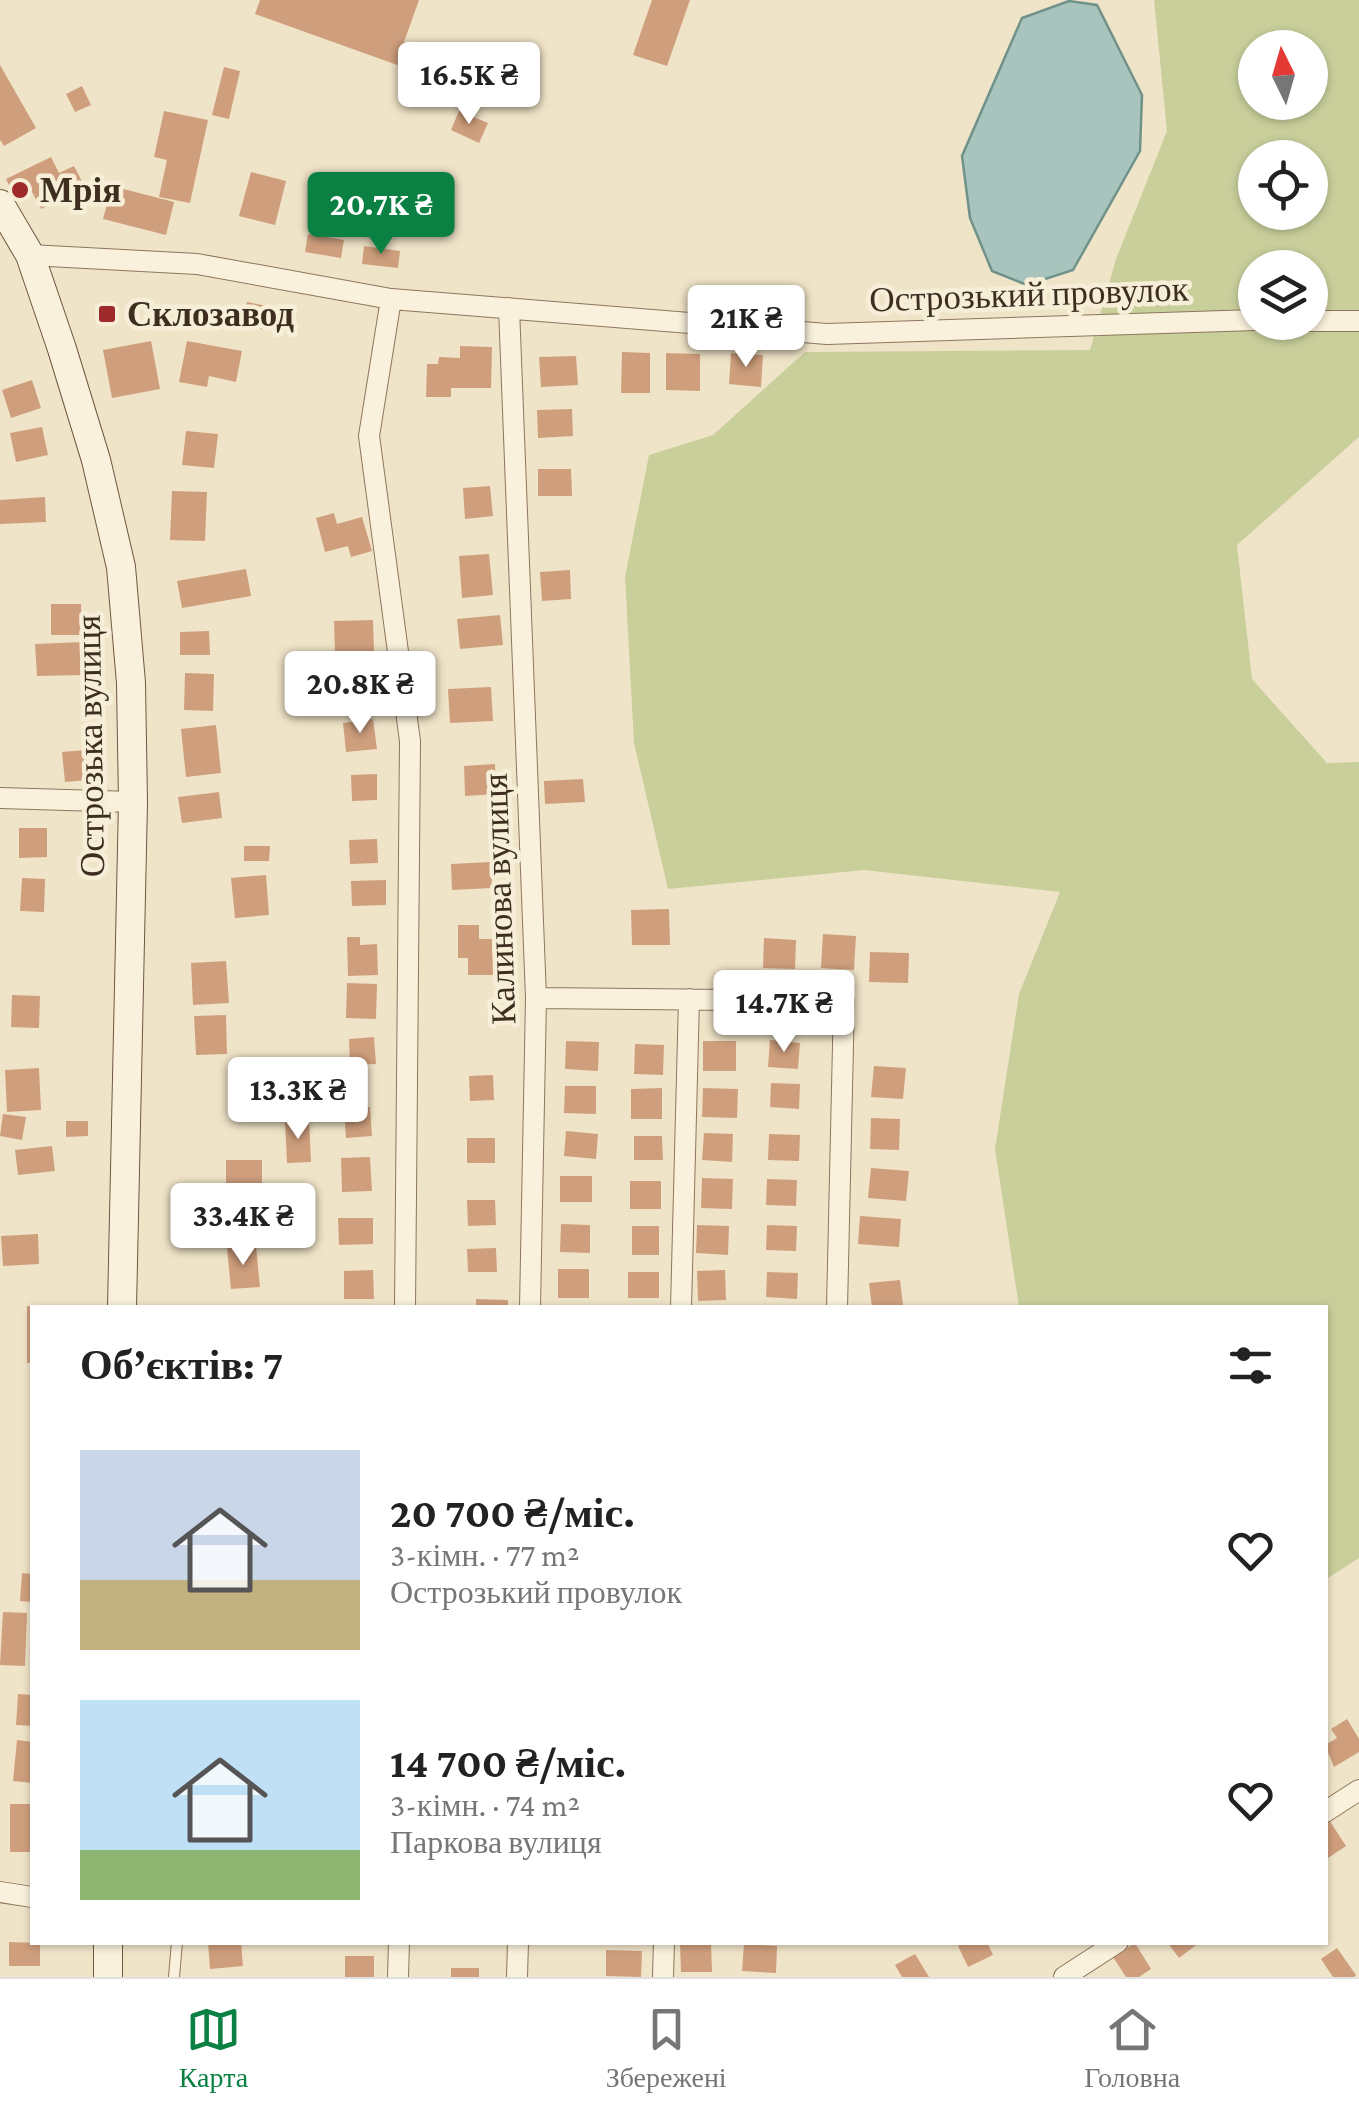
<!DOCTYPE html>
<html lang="uk">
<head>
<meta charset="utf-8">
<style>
	body { margin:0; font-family:"Crimson Pro",serif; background:#f6f6f6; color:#222; height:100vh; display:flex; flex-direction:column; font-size:38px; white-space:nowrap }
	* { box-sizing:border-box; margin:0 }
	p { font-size:32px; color:#767676 }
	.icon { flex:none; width:55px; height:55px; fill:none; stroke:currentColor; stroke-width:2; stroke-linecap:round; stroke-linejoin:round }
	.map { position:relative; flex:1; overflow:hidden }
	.details { position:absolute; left:30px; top:1305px; width:1298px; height:640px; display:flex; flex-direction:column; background:#fff; border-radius:0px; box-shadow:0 2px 8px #0004 }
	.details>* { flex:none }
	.needle { width:65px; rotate:355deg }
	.buttons { position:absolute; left:1238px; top:30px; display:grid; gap:20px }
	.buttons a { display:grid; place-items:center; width:90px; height:90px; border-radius:50%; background:#fff; box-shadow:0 2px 8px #0004; font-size:50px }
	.price { position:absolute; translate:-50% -85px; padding:0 22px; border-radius:10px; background:#fff; color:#222; font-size:32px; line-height:65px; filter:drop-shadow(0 2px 5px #0008) }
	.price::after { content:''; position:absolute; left:50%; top:60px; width:30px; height:22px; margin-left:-15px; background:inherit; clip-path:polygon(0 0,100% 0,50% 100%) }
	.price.current { background:#0b8043; color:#fff }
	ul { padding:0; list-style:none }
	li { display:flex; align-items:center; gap:30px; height:250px; padding:0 50px }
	li span { display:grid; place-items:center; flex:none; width:280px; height:200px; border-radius:0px; color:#555 }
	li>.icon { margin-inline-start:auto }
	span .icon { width:120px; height:120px; fill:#fffc; stroke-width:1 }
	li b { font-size:42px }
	h2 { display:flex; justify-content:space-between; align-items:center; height:120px; padding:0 50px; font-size:42px }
	.menu { display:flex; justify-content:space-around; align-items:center; height:140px; border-top:2px solid #e0e0e0; background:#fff; font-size:28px; color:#767676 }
	.menu a { display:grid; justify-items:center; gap:5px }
	.menu .current { color:#0b8043 }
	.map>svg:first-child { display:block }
</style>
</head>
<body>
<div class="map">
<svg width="1359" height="1977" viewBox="0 0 1359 1977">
	<rect width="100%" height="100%" fill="#f0e4c8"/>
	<path fill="#c9cf9b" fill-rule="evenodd" d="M1154 0H1359V437L1237 545 1252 679 1327 763 1359 762V1558L1325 1580V1308L1019 1307 995 1149 1019 994 1060 892 864 870 668 889 634 743 625 577 649 455 713 435 805 352 1090 350 1116 259 1167 131ZM1255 48H1310V102H1255ZM1255 158H1310V212H1255ZM1255 268H1310V322H1255Z"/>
	<path fill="#a9c4bc" stroke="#6f938a" stroke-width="2.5" d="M1069 1 1097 5 1142 95 1140 151 1073 270 1027 285 992 271 970 218 962 156 1022 18Z"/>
	<path fill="#cf9f7d" d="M260 0H419L404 42 436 53 428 76 255 14Z
		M652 0H690L667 66 633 55Z
		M0 65 36 128 4 146 0 140Z
		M224 67 240 71 229 119 212 115Z
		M82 86 91 105 75 112 66 94Z
		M164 111 208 120 190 203 159 197 167 160 154 157Z
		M459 111 488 123 479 143 451 130Z
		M51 157 59 173 74 166 85 187 41 209 30 188 14 196 6 179Z
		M251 172 286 181 275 225 239 216Z
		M112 186 174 202 166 235 103 219Z
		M308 234 344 240 341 258 305 252Z
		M364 246 400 251 398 268 362 264Z
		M247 302 272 307 267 330 242 325Z
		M151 341 160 389 112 398 103 350Z
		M187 341 242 351 236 382 209 376 207 387 179 382Z
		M460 346 492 347 491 388H451V397H426L427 364H438L439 357 460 358Z
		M622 352 650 353V393H621Z
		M666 353 700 354V391L666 390Z
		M731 353 763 355 761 387 729 384Z
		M576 356 578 385 541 387 539 357Z
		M32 380 41 408 11 418 2 390Z
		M572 409 573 436 538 438 537 410Z
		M42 427 48 455 16 462 10 433Z
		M186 431 218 434 214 468 182 465Z
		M538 469H571L572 496H538Z
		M490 486 493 516 465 519 463 488Z
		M172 491 207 492 205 541 170 540Z
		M45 497 46 522 0 524V500Z
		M334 513 337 524 362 517 372 551 351 557 348 546 325 552 316 518Z
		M489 554 493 595 462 598 459 556Z
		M246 569 251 596 182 608 177 581Z
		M570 570 571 599 542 601 540 572Z
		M51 604H81L82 635H51Z
		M500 615 503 645 460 649 457 619Z
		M373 620 374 651 335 652 334 621Z
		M209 631 210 655H180V632Z
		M83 642 84 675 37 676 35 644Z
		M373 669 376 695 345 698 342 672Z
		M185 673 214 674 213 711 184 710Z
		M491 687 493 721 450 723 448 689Z
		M373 719 377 749 346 752 343 723Z
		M216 725 221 773 186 777 181 729Z
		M85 750 88 780 65 782 62 752Z
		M495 764 496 794 465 796 464 766Z
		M377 774V800L352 801 351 775Z
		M583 779 585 802 545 804 544 781Z
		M219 792 222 818 182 823 178 797Z
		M19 828H47V857L19 858Z
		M377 839 378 863 350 864 349 840Z
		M244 846H270L269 861H244Z
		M491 862 492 888 452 890 451 864Z
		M266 875 269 915 235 918 231 878Z
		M22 878 45 879 44 912 20 911Z
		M386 880V905L352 906 351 881Z
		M669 909 670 945H632L631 910Z
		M458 925H479V939H496V975H468V958H458Z
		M823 934 856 936 854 970 821 968Z
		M347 937H360V945L377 944 378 975 348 976Z
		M764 938 796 940 795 969 763 968Z
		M870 952 909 953 908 983 869 982Z
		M226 961 229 1003 193 1005 191 963Z
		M347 983 377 984 376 1019 346 1018Z
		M12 995 40 996 39 1028 11 1027Z
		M226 1015 227 1054 196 1055 194 1016Z
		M374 1037 376 1064 350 1065 349 1039Z
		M770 1040 800 1043 798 1069 768 1067Z
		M566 1041 599 1042 598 1071 565 1069Z
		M703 1041H736V1071H703Z
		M635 1044 664 1045 663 1075 634 1074Z
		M874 1066 906 1068 903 1099 871 1097Z
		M39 1068 41 1110 7 1112 5 1070Z
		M493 1075 494 1100 470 1101 469 1076Z
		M771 1083 800 1084 799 1109 770 1107Z
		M565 1086H596V1114L564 1113Z
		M662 1088V1119H631V1089Z
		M703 1088 738 1089 737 1118 702 1117Z
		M370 1107 372 1136 346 1138 344 1109Z
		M3 1114 26 1117 22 1140 0 1136Z
		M871 1118 900 1119 899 1150 870 1149Z
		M309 1120 311 1162 287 1163 285 1121Z
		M66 1121H88V1136L66 1137Z
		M566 1131 598 1134 596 1159 564 1156Z
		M704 1133 733 1134 732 1162 702 1160Z
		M769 1134 800 1135 799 1161 768 1160Z
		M634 1136H662L663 1160H634Z
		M467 1138H495V1163H467Z
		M52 1146 55 1171 18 1175 15 1150Z
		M370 1157 372 1191 342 1192 341 1158Z
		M226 1160H262V1204L226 1205Z
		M871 1168 909 1171 906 1201 868 1198Z
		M560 1176H592V1202H560Z
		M702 1178 733 1179 732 1209 701 1208Z
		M767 1179 797 1180 796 1206 766 1205Z
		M630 1181H661V1209H630Z
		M467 1200H495L496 1225 468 1226Z
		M860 1216 901 1219 899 1247 858 1244Z
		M338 1218H373V1244L339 1245Z
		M561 1224 590 1225V1253L560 1252Z
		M697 1225 729 1226 728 1255 696 1253Z
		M767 1225 797 1226 796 1251 766 1250Z
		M632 1226H659V1255H632Z
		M38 1234 39 1264 3 1266 1 1236Z
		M256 1246 260 1287 231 1289 227 1248Z
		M496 1248 497 1272H468L467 1249Z
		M558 1269H589V1298H558Z
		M373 1270 374 1299H344V1271Z
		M725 1270 726 1300 698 1301 697 1271Z
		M628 1272H659V1298H628Z
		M767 1272 798 1273 797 1299 766 1297Z
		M900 1280 903 1305 872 1308 869 1283Z
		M476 1299 508 1300V1308H476Z
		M27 1306H32V1363H27Z
		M22 1573 32 1574V1602L20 1601Z
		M3 1612 27 1613 25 1666 0 1665Z
		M18 1694 32 1695V1726L16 1725Z
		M1347 1719 1359 1739V1752L1334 1767 1325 1745 1337 1738 1331 1729Z
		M17 1740 32 1742V1783L13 1781Z
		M10 1804H32V1852H10Z
		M1329 1820 1346 1846 1325 1860V1823Z
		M9 1942 40 1943V1966H9Z
		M208 1942H241L243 1966 210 1969Z
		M964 1942H987L993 1955 968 1967 958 1946Z
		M1167 1942H1200L1179 1958Z
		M1135 1943 1151 1969 1139 1977H1126L1113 1957Z
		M680 1944H711L712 1972H681Z
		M744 1944 777 1946 776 1973 742 1971Z
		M1337 1948 1356 1975 1354 1977H1333L1321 1959Z
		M606 1950 642 1951 641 1977 606 1976Z
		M915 1954 929 1977H902L895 1965Z
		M345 1956H374V1977H345Z
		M451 1968H479V1977H451Z"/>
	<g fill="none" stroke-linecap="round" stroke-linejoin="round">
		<defs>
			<path id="service" d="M174 1977 177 1942"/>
			<path id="minor" d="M30 255 197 264 391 299 827 334 1255 320
				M391 299 369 436 410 741 405 1308
				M509 308 536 998 530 1308
				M1310 321H1359
				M0 798 133 802
				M536 998 844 1001 837 1308
				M681 1308 689 999
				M1325 1812 1359 1790
				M0 1892 32 1897
				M398 1977 399 1942
				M517 1977 518 1942
				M663 1977 664 1942
				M1064 1977 1118 1942"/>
			<path id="secondary" d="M0 204 30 255 62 349 96 460 121 567 131 683 133 802 122 1308
				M108 1977V1942"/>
		</defs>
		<use href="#service" stroke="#8d765c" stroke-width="12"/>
		<use href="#minor" stroke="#8d765c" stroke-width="22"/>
		<use href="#secondary" stroke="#6f573f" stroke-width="30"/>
		<use href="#service" stroke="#faf1dc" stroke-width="10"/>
		<use href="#minor" stroke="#faf1dc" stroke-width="20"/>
		<use href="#secondary" stroke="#faf1dc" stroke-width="28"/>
	</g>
	<g fill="#9e2a2b" stroke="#f7eed8" stroke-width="4">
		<circle cx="20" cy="190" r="10"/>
		<rect x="97" y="304" width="20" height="20" rx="5"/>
	</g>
	<g text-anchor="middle" stroke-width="9" stroke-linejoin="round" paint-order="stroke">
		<g font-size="35" font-weight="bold" fill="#3d2e20" stroke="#f7eed8" text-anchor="start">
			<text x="40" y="202">Мрія</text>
			<text x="127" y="326">Склозавод</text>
		</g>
		<g font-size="35" fill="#3d2e20" stroke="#f7eed8">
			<text transform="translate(1029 294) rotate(-2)" y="12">Острозький провулок</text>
			<text transform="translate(90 746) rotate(-91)" y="12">Острозька вулиця</text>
			<text transform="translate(499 899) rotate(-92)" y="12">Калинова вулиця</text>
		</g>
	</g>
</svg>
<div class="buttons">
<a><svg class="needle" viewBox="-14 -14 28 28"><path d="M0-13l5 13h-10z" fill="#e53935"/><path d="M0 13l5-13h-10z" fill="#767676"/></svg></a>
<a><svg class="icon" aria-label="locate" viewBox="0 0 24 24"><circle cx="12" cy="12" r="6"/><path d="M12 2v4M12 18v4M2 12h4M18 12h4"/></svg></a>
<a><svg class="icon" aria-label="layers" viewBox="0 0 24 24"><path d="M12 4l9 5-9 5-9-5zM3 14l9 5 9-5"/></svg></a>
</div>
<b class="price" style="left:469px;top:127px">16.5K ₴</b>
<b class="price current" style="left:381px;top:257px">20.7K ₴</b>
<b class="price" style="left:746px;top:370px">21K ₴</b>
<b class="price" style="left:360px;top:736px">20.8K ₴</b>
<b class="price" style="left:784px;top:1055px">14.7K ₴</b>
<b class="price" style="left:298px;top:1142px">13.3K ₴</b>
<b class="price" style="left:243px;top:1268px">33.4K ₴</b>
<section class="details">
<h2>Об’єктів: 7<svg class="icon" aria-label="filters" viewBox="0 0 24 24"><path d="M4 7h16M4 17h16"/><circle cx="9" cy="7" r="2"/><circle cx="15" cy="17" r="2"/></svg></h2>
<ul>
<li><span style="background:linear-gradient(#c9d6e8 65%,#c2b280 0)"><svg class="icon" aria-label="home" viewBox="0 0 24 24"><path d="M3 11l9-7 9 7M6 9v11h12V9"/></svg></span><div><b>20 700 ₴/міс.</b><p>3-кімн. · 77 m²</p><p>Острозький провулок</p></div><svg class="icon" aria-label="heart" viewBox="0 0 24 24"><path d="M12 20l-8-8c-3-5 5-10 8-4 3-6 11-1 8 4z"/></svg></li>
<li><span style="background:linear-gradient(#bfe0f5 75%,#8fb573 0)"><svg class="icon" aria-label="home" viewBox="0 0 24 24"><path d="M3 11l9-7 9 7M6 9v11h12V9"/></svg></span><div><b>14 700 ₴/міс.</b><p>3-кімн. · 74 m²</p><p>Паркова вулиця</p></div><svg class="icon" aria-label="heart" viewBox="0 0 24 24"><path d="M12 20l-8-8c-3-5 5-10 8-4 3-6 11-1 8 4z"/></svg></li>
</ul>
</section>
</div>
<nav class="menu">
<a class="current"><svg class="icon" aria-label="map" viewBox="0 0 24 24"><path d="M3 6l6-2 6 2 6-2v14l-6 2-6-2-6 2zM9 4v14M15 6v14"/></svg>Карта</a>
<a><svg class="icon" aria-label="saved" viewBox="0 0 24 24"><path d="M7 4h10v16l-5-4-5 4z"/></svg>Збережені</a>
<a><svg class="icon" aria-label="home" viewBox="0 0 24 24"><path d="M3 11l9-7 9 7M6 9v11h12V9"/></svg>Головна</a>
</nav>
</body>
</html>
